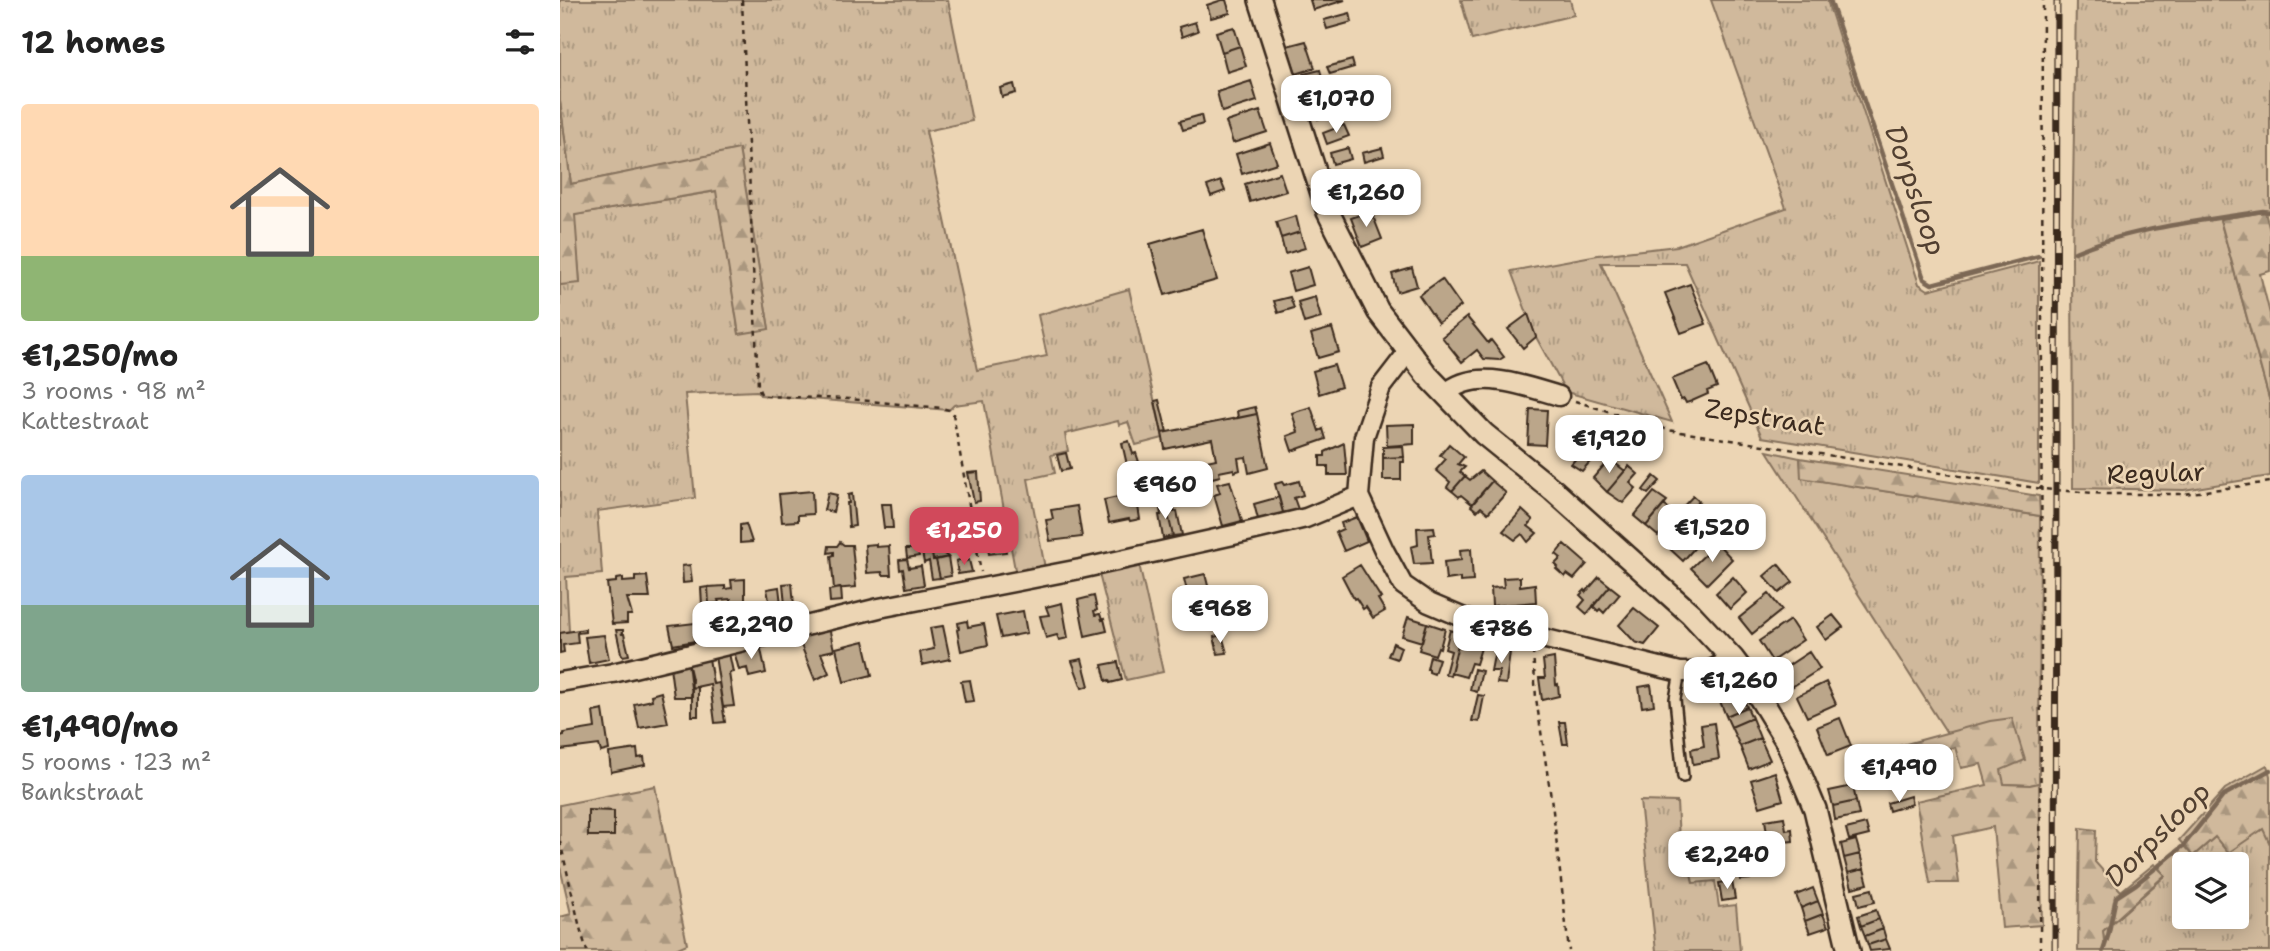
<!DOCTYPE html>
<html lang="en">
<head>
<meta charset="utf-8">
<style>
	body { margin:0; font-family:"Shantell Sans",sans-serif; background:#f6f6f6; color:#222; height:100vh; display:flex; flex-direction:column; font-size:26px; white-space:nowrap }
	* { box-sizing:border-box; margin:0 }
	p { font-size:23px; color:#767676 }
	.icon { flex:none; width:38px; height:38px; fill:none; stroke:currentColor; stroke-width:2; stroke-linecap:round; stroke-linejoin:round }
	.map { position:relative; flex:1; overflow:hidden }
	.sheet { display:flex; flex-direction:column; background:#fff; width:560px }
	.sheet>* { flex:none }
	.controls { position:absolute; left:1612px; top:852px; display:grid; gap:14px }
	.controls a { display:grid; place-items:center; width:77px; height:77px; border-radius:7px; background:#fff; box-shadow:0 4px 18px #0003; font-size:35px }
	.price { position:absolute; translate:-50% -60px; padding:0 16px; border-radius:14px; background:#fff; color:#222; font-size:23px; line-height:46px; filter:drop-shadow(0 2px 4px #0008) }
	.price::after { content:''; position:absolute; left:50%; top:42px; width:21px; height:16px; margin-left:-10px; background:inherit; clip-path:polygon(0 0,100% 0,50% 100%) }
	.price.active { background:#d1495b; color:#fff }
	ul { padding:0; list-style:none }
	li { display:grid; align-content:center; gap:14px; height:371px; padding:0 21px }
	li span { display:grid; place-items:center; height:217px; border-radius:7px; color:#555 }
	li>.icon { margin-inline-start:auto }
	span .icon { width:126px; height:126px; fill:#fffc; stroke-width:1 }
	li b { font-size:30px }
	h2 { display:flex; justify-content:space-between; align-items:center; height:84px; padding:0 21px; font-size:30px }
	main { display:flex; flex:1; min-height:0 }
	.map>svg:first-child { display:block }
</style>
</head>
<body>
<main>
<section class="sheet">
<h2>12 homes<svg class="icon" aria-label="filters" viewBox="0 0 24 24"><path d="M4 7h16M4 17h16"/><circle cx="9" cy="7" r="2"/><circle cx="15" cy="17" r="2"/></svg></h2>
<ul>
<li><span style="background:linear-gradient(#ffd9b3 70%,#8fb573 0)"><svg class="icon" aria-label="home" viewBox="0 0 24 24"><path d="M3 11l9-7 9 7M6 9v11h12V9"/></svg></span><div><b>€1,250/mo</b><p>3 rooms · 98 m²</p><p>Kattestraat</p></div></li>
<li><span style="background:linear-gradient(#a9c7e8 60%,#7fa58c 0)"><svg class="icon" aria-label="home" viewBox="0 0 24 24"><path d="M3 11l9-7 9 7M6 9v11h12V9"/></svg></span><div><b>€1,490/mo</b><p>5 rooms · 123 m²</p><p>Bankstraat</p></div></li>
</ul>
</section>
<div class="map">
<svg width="1710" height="951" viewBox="0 0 1710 951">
	<defs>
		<pattern id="grass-tufts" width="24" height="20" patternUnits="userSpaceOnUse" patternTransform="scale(1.75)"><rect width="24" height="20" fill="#d0b99c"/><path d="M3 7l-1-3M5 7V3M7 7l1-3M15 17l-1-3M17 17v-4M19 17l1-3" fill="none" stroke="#aa977f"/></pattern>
		<pattern id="forest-firs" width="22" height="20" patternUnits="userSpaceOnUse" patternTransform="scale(1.75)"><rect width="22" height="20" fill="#d0b99c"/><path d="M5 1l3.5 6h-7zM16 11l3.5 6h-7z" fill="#aa977f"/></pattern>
	</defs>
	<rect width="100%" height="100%" fill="#ecd5b4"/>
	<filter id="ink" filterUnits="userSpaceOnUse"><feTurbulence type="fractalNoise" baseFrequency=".0143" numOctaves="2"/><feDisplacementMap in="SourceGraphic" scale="14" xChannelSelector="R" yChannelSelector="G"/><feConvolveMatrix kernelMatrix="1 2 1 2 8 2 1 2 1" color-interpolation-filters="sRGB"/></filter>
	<g filter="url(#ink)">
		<path fill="url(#grass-tufts)" stroke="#86725d" stroke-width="2" fill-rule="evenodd" d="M0 0H388L412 121 366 131 417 370 487 356 478 315 569 289 603 438 576 445 568 422 559 425 558 421 505 434 508 451 491 455 495 473 468 479 485 568 456 575 424 401 394 405 389 410 212 396 200 395 197 391 125 394 135 498 37 511 42 574 6 577 9 631 0 633V285L20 282 14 215 157 191 179 333 209 329 179 150 11 184 0 101Z
			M901 0H1010L1014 15 912 40Z
			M1151 0H1267L1359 284 1368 290 1479 261V483L1202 437 1125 263H1041L1112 422 1006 392 976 337 951 271 1038 255 1117 246 1226 208Z
			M1516 0H1710V213L1660 220 1710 402V476L1624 490 1513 488 1512 255Z
			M1207 451 1240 458 1242 478 1480 516 1479 783 1470 785 1444 784 1440 770 1452 718 1387 733Z
			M579 564 603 672 566 680 539 574Z
			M1080 801 1117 802 1120 859 1128 858 1133 883 1155 881 1159 907 1176 905 1180 951H1096Z
			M1704 829 1710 844V951H1545L1543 931 1605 876 1599 868 1623 845 1633 856 1655 837ZM1624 864H1676V917H1624Z"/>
		<path fill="url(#forest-firs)" stroke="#86725d" stroke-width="2" d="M0 102 11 184 179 149 209 329 179 334 156 191 15 215 20 283 0 285Z
			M1705 212 1710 231V271L1700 274 1710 314V402L1660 219Z
			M1240 458 1479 496 1480 516 1241 478Z
			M1452 718 1465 760 1441 770 1444 784 1470 785 1479 783 1482 925 1442 928 1433 827 1393 836 1399 883H1370L1356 801 1427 785 1421 764 1401 768 1395 747 1310 770 1306 755 1430 721Z
			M1707 765 1710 776V844L1703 829 1668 853 1655 837 1633 856 1619 840 1665 789Z
			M95 786 127 944 111 951H0V917L11 914 0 867V805Z
			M1520 828 1536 830 1535 862 1561 891 1594 864 1605 875 1543 931 1545 951H1518Z"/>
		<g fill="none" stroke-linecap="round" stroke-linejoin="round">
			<path stroke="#7c6855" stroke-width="4.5" d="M1270 0 1364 279 1372 284 1479 256
				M1515 252C1570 228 1643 221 1703 211L1710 212
				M1543 951 1548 936 1556 897 1576 884 1623 846 1664 795 1710 770"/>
		</g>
		<path fill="#bba68a" stroke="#3b2a1e" stroke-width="2" d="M662 0H666L670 13 651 18 647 5Z
			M750 0H785L753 10Z
			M790 13 792 22 767 29 764 20Z
			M635 22 638 31 622 37 619 27Z
			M674 27 680 46 662 52 656 32Z
			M746 41 755 68 736 74 727 46Z
			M680 46 686 66 667 72 662 52Z
			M792 60 794 67 770 74 767 67Z
			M760 70 763 80 747 85 744 74Z
			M691 81 697 101 662 112 657 92Z
			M454 84 456 93 442 97 440 88Z
			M767 85 776 113 758 119 749 90Z
			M800 106 803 114 781 121 778 113Z
			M700 111 707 132 673 143 666 122Z
			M641 115 643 124 623 130 620 121Z
			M784 125 789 136 767 144 763 133Z
			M710 143 717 163 682 174 676 154Z
			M788 148 791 159 773 164 770 153Z
			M822 148 824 156 804 162 802 153Z
			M720 173 726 191 690 202 685 184Z
			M800 173 809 201 786 209 777 180Z
			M661 181 665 191 651 196 647 186Z
			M811 211 822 239 802 247 791 218Z
			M736 216 740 232 721 238 716 222Z
			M642 229 657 280 605 295 590 244Z
			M740 232 745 248 725 254 721 238Z
			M748 267 753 285 733 291 728 273Z
			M852 268 857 286 837 292 832 274Z
			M882 279 901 306 878 323 859 295Z
			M1130 284 1146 324 1121 333 1105 293Z
			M730 297 734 308 718 313 714 301Z
			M755 297 761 318 744 323 738 302Z
			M968 314 976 337 963 348 948 329Z
			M907 317 928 343 931 340 944 357 939 360 924 359 917 350 902 362 882 337Z
			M772 328 779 352 758 358 751 334Z
			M774 365 781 387 759 394 753 371Z
			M1148 365 1157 387 1147 391 1148 394 1132 401 1126 403 1124 399 1121 400 1112 379Z
			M599 400 607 432 602 433 595 401Z
			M695 407 697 414 678 418 677 411Z
			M751 407 759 431 763 429 766 439 732 451 727 436 738 432 732 413Z
			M970 409 987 410 985 445 968 444Z
			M697 414 708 468 689 473 686 457 678 458 680 470 674 472V469L659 472 660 476 621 486 620 480 613 481 610 469 656 459 652 439 605 449 602 433Z
			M854 424V444L827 446 826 425Z
			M1013 427 1030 442 1031 440 1042 448 1022 471 1011 464 1019 455 1003 440Z
			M569 441 573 454 576 453 579 462 567 465 562 443Z
			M784 443 787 475H768V466H760V456H765V452Z
			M889 444 904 457 898 464 905 467 900 472 905 476 892 491 887 487 890 482 876 470 886 459 880 455Z
			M843 446 844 457 823 458V447Z
			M506 453 510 469 501 471 497 455Z
			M844 457V462H841V480H823V458Z
			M1051 460 1065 471 1047 492 1033 478 1046 463 1048 465Z
			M1069 466 1078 474 1070 483 1076 488 1063 503 1047 492Z
			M921 471 932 481 912 504 901 495 899 497 892 491 905 476 910 480Z
			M418 472 420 501 414 502 408 473Z
			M1094 476 1100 481 1088 494 1083 490Z
			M670 481 682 521 663 526 654 495 660 493 657 484Z
			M739 481 743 495 734 498 739 512 724 516 715 484 722 482 724 485Z
			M932 481 946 493 928 513 921 507 917 511 911 506Z
			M644 486 647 497 634 500 631 489Z
			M252 491 253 514 238 515V521L222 522 219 494Z
			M1094 492 1107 501 1086 526 1074 516Z
			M268 493 277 495 273 512 264 510Z
			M576 493 580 519 570 521 569 519 549 523 544 500Z
			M292 494 295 526 289 527 287 503H289L288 495Z
			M1133 496 1139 501 1121 519 1116 514Z
			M719 497 724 516 699 523 694 504Z
			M612 500 614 512 617 511 622 535 613 536 605 501Z
			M605 501 613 536 603 538 599 515H601L599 502Z
			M321 504H331L333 528H324Z
			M1104 505 1116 515 1098 536 1086 526Z
			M517 506 522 537 490 541 486 520 493 519 491 510Z
			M1176 509 1183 516 1170 529 1163 522Z
			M962 510 973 520 968 526 977 533 968 542 962 534 955 540 943 531Z
			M439 517 446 552 429 554 423 519Z
			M797 517 807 541 784 551 776 532 783 529 781 523Z
			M186 524 192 542 180 543V525Z
			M1131 525 1145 536 1123 561 1110 549Z
			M874 527 875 534 869 535 872 563 854 564 851 547 858 545 857 528Z
			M356 538 359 556 347 558 346 549H351L350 539Z
			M280 542 284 545H292L296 587 274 589 271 556 274 555V552L268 553 269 546H277Z
			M1157 543 1172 559 1147 584 1131 568Z
			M316 544V547L329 546 331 575H323L322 572 307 573 305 545Z
			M1004 544 1027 564 1014 579 1007 574 1005 577 996 569 998 567 995 564 1001 558 996 554Z
			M378 545V549L388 557 373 560 371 546Z
			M371 546 373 560H376L380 578 372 579 369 561 364 563 361 547Z
			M911 549 913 581 900 582V578L886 580 884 562 901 560 900 550Z
			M388 557 391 576 380 578 376 560Z
			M347 559 349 568 361 566 364 585 346 588 343 569 340 570 339 560Z
			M403 559V562L409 560 412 572 398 574 396 561Z
			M1218 564 1233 582 1219 593 1204 576Z
			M130 565 132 582 123 583 122 566Z
			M800 565 821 598 818 599 825 611 813 618 806 607 803 609 796 598 794 599 782 576Z
			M645 574 654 609 633 615 624 579Z
			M87 576 90 598H67L72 615H67V623L52 624 47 583 56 582V579L63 578V582L75 581V577Z
			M960 577V586L975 584 976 602 932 606 931 588 944 587 943 578Z
			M1039 577 1050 586 1027 614 1019 607 1025 600 1020 595 1025 590 1026 592Z
			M1173 577 1187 593 1170 609 1156 593Z
			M185 579V611L172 612 171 599 158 600 159 603 149 604 148 587 165 586V589L172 588 171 580Z
			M232 583 234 605H225L223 584Z
			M1050 586 1060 594 1044 613 1040 609 1038 611 1033 606Z
			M148 587 149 604 142 605 141 588Z
			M219 587 223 621 213 623 207 589Z
			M281 588 282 601 270 602 269 590Z
			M1209 594 1222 610 1192 634 1179 618Z
			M534 596 537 610 534 611 535 615 540 614 542 620 544 619 547 631 525 636 518 600Z
			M502 603 508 638 499 640 497 635 486 638 480 616 489 615 486 607Z
			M1074 608 1099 628 1085 645 1075 642 1059 625Z
			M463 611 467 633 441 638 436 616Z
			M1273 615 1283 627 1266 640 1257 627Z
			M848 617 867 623 862 642 842 636Z
			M1230 620 1243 640 1212 661 1199 641Z
			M407 621 408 627 424 624 428 645 401 651 397 630 399 629 398 623Z
			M143 622 146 639 113 645 109 626Z
			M867 623 885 629 880 648 878 647 875 655 859 650Z
			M383 626 390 659 362 665 360 652 374 649 370 628Z
			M269 627 274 650 261 653 269 673 255 680 237 635Z
			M25 629V632L17 633 18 643 3 645 4 652 0 653V633Z
			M56 630H63V633L61 634H64L69 655 63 656 61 653Z
			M890 630 901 633 890 676 885 674 891 651 885 649Z
			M901 633 914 637 911 645 921 648 916 664 911 663 906 677 891 673Z
			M44 635 49 659 29 663 25 637Z
			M662 635 667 653 658 654 654 637Z
			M304 641 312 675 284 682 276 648Z
			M833 643 841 647 837 659 828 656Z
			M200 645 206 673 189 677 187 668 179 670 174 651Z
			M935 650 950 652 946 684 937 683 939 671H931Z
			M1249 652 1260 669 1230 688 1220 671Z
			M169 653 173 672 169 673 174 706 163 707 155 656Z
			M870 656 879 659 874 674 869 672V669H867Z
			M149 658 153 684 159 683 165 722 155 723 150 684 131 688 128 662Z
			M994 658 996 685 998 684 999 696 982 700 979 678H985L983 660Z
			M522 659 529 686 522 688 512 661Z
			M128 662 132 679 131 697H114L110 667Z
			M558 662 562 680 550 683 549 680 546 681 542 665Z
			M914 669 922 671 917 692 910 690Z
			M410 680 414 701 405 702 401 681Z
			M1266 682 1276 704 1247 717 1237 696Z
			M1091 685 1094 705 1082 707 1079 687Z
			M138 687V716H132V688Z
			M1180 690 1187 707 1166 716 1159 699Z
			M101 692 108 723 79 728 74 704 92 700 91 695Z
			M918 695 924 696 919 722 912 721Z
			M1187 707 1192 718 1171 727 1166 716Z
			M43 710 49 750 41 752 39 745 0 750V736L4 735V733L35 728 33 712Z
			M1192 718 1200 738 1180 746 1171 727Z
			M1280 718 1291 746 1268 755 1257 727Z
			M999 722H1005L1008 744H1003Z
			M1154 723 1159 759 1133 764 1131 749 1144 746 1141 725Z
			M1200 738 1210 760 1189 769 1180 746Z
			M77 749 78 758 84 757 85 765 51 772 49 753Z
			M1215 772 1223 800 1200 807 1191 780Z
			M1293 786 1296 801 1273 806 1269 791Z
			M1350 796 1352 804 1329 811 1327 803Z
			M1296 801 1299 815 1275 820 1273 806Z
			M28 810 54 811V836H28Z
			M1224 817 1226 830 1232 829 1233 841 1214 843 1212 833H1207L1205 820Z
			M1306 824 1309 835 1289 840 1286 829Z
			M1296 840 1300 854 1284 858 1281 844Z
			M1186 847 1187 851 1203 849 1206 870 1189 873 1190 879 1180 880 1179 866 1186 865 1185 856 1164 859 1163 850Z
			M1300 854 1304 869 1288 873 1284 858Z
			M1304 869 1308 884 1292 888 1288 873Z
			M1172 881 1175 899 1162 901 1159 883Z
			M1253 888 1258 901 1241 908 1236 895Z
			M1312 889 1315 902 1299 906 1296 893Z
			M1258 901 1263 914 1245 921 1241 908Z
			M1316 910 1319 919 1301 926 1298 916Z
			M1263 914 1268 927 1250 933 1245 921Z
			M1319 919 1323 929 1305 936 1301 926Z
			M1323 929 1326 939 1308 945 1305 936Z
			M1326 939 1330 949 1310 951 1308 945Z"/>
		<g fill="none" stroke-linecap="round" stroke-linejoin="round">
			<defs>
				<path id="service" d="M1120 672 1115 699 1123 777"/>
				<path id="minor" d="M848 352 821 387 804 437 799 496 824 550 843 585 869 603 909 620 1120 672H1146L1173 659
					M885 394C915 366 964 386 999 396
					M0 682 53 673 319 608 520 569 687 532 746 518 799 496"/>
				<path id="tertiary" d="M700 0 768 212 818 311 867 375 924 434 993 490 1131 614 1173 659 1191 683 1227 742 1255 809 1289 951"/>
			</defs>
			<use href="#service" stroke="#3b2a1e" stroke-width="14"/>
			<use href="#minor" stroke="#3b2a1e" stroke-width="23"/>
			<use href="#tertiary" stroke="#3b2a1e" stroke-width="26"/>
			<path stroke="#3b2a1e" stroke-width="2.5" stroke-dasharray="5 5" stroke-linecap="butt" d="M182 0 198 387 202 396 289 399 381 408 389 410 393 414 421 572
				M1015 401 1108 430 1482 489 1547 494H1624L1710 482
				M973 651 976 698 993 811 1009 951
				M0 841 20 928 27 951
				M1480 951 1483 0"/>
			<use href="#service" stroke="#ecd5b4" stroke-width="9"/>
			<use href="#minor" stroke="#ecd5b4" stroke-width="18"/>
			<use href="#tertiary" stroke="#ecd5b4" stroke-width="21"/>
			<defs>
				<path id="rail" d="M1495 951 1497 0"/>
			</defs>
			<use href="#rail" stroke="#3b2a1e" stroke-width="7"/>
			<use href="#rail" stroke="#ecd5b4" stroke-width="4.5" stroke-dasharray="13" stroke-linecap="butt"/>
		</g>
	</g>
	<g text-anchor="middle" stroke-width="5" stroke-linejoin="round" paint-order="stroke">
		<g font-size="26" fill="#3b2a1e" stroke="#ecd5b4">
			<text transform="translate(1205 417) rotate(9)" y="9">Zepstraat</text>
			<text transform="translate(1596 473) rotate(-2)" y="9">Regular</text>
		</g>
		<g font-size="28" font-style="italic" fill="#513f30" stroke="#ecd5b4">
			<text transform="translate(1356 190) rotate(71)" y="10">Dorpsloop</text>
			<text transform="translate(1597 834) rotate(-45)" y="10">Dorpsloop</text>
		</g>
	</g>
</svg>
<div class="controls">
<a><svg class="icon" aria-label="layers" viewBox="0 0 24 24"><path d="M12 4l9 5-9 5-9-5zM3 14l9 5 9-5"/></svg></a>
</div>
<b class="price" style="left:776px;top:135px">€1,070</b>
<b class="price" style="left:806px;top:229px">€1,260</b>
<b class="price" style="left:1049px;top:475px">€1,920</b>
<b class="price" style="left:605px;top:521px">€960</b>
<b class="price" style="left:1152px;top:564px">€1,520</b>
<b class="price active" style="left:404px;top:567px">€1,250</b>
<b class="price" style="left:660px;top:645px">€968</b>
<b class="price" style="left:191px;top:661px">€2,290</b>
<b class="price" style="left:941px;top:665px">€786</b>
<b class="price" style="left:1179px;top:717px">€1,260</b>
<b class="price" style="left:1339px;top:804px">€1,490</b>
<b class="price" style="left:1167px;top:891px">€2,240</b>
</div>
</main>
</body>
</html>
